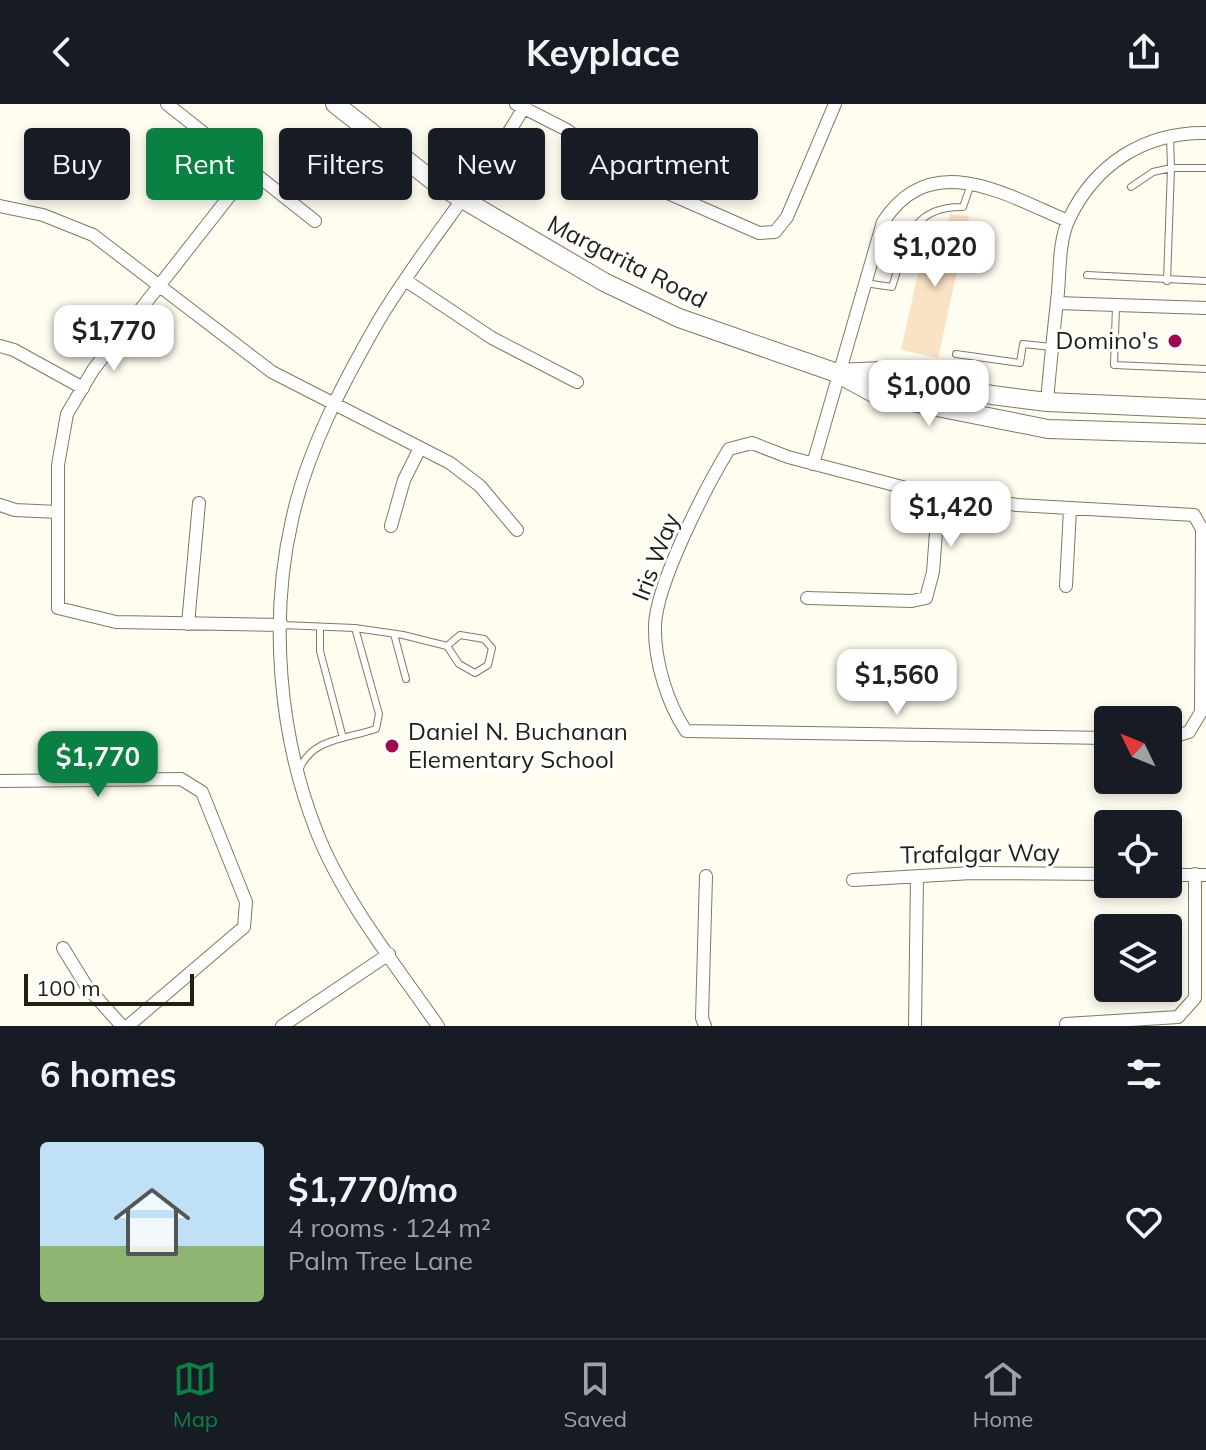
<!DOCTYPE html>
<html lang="en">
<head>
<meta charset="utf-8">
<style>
	body { margin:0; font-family:Mulish,sans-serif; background:#242831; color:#f1f3f6; height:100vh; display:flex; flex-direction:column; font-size:30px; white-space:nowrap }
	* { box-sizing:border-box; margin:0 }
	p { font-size:26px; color:#9ea1a6 }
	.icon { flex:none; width:44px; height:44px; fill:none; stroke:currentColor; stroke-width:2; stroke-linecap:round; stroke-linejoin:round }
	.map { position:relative; height:922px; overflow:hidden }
	.details { display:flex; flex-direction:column; background:#171b24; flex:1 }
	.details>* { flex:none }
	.guide { position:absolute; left:24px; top:24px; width:800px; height:72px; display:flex; gap:16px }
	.needle { width:52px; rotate:313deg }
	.controls { position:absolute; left:1094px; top:602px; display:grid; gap:16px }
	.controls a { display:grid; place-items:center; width:88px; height:88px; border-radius:8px; background:#171b24; box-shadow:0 4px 12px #0003; font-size:40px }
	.scale { position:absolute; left:24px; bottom:20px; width:170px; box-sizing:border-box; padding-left:8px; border:4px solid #211e14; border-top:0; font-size:22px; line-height:28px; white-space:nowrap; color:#211e14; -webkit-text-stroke:6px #fff; paint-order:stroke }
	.price { position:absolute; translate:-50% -68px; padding:0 18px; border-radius:16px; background:#fff; color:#222; font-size:26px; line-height:52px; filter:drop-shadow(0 2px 4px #0008) }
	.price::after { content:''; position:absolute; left:50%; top:48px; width:24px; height:18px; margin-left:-12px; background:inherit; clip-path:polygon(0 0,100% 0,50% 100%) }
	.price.selected { background:#0b8043; color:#fff }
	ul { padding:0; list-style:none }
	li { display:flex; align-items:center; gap:24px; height:200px; padding:0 40px }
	li span { display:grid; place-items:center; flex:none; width:224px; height:160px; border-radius:8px; color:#555 }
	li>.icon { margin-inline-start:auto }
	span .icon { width:96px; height:96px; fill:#fffc; stroke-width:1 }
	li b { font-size:34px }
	h2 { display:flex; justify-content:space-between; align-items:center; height:96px; padding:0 40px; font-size:34px }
	.tag { padding:0 28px; border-radius:8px; background:#171b24; box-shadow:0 4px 12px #0003; font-size:28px; line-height:72px }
	.tag.selected { background:#0b8043; color:#fff }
	header { display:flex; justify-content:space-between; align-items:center; height:104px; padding:0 40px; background:#171b24; font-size:36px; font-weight:700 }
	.dock { display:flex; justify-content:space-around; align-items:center; height:112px; border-top:2px solid #363941; background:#171b24; font-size:22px; color:#9ea1a6 }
	.dock a { display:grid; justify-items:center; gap:4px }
	.dock .selected { color:#0b8043 }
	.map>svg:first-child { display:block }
</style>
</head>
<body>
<header><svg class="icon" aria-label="back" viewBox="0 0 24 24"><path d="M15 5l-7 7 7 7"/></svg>Keyplace<svg class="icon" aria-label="share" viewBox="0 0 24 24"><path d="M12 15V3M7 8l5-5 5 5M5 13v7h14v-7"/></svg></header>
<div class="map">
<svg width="1206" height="922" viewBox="0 0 1206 922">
	<rect width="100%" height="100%" fill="#fffcf0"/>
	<path fill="#fae3c4" d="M950 110 969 112 938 254 901 246 924 142 927 134 935 136 938 125 947 127Z"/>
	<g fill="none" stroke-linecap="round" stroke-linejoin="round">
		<defs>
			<path id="lane" d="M1170 32 1171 64H1206
				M1131 83 1153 68 1171 64 1167 177
				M1087 171 1206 177
				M865 179 892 183C906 140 909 102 963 103L971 80
				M1116 202 1114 261 1206 265
				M956 250 1020 259 1023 240 1052 243
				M282 521 355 524 379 610 376 625C347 635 313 634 300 664
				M320 523V547L343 634
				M355 524 403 531 447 542
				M394 530 406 575
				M460 531 484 535 492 544 488 561 475 569 459 560 447 542Z"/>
			<path id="street" d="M167 0 315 117
				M516 0 567 26 629 72 759 129 775 128 787 113 835 0
				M250 66 93 266 67 310 58 361V504L116 518 282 521
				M0 102 43 111 93 131 272 268 450 359 480 382 517 426
				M405 176 492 234 577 278
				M1057 199 1206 204
				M0 242 14 246 83 284
				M1047 298C1050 261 1054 225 1058 188 1060 165 1059 136 1069 115 1095 60 1145 28 1206 29
				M813 360 883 118C931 44 1004 90 1068 117
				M0 401 15 406 57 408
				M391 422 404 376 420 344
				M1066 482 1070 405
				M807 494 912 497 926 494 933 468 939 389
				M188 520 199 399
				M1108 634 686 627C667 599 654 556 655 521 657 478 706 383 729 345L752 339 788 353 906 384 1017 401 1194 411 1202 425 1201 608 1189 628 1168 634
				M0 677 181 675 202 688 246 798 244 823 128 922
				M1168 771H1206
				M853 776 972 769 1108 770
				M63 844 87 883 122 922
				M1066 920 1178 913 1195 894V770
				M282 922 389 850
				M438 922C397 863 342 794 316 726 279 631 269 516 292 416 307 346 344 277 379 216 413 159 456 107 493 51 504 35 517 18 525 0
				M705 922 702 914 706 772
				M915 922 917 772"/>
			<path id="secondary" d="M335 0 437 80 604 178 679 214 837 269 877 291 1048 325 1206 330
				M837 269 882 267 992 291 1047 298 1206 305"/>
		</defs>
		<use href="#lane" stroke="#81795f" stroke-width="8"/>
		<use href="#street" stroke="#81795f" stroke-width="14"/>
		<use href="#secondary" stroke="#81795f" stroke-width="20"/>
		<use href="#lane" stroke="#fff" stroke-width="6"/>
		<use href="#street" stroke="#fff" stroke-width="12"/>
		<use href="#secondary" stroke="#fff" stroke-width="18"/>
	</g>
	<g fill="#a0094e" stroke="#fff" stroke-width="3">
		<circle cx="1175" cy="237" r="8"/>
		<circle cx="392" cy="642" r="8"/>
	</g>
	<g text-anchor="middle" stroke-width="6" stroke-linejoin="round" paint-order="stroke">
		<g font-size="24" fill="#211e14" stroke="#fff">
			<text transform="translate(627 158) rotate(27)" y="8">Margarita Road</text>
			<text transform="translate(656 453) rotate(-69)" y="8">Iris Way</text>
			<text transform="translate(980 750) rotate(-1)" y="8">Trafalgar Way</text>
		</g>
		<g font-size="24" fill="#211e14" stroke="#fff" text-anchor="end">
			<text x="1159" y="245">Domino's</text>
			<text x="408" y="636" text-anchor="start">Daniel N. Buchanan<tspan x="408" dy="28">Elementary School</tspan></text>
		</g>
	</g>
</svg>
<div class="controls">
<a><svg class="needle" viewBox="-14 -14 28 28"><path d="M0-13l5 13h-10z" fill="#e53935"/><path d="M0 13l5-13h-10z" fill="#9ea1a6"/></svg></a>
<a><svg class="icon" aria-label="locate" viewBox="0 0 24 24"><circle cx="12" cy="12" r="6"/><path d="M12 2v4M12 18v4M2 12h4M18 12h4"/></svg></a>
<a><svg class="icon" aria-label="layers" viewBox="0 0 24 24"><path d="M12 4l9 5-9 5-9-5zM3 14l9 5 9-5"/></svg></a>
</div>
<div class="scale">100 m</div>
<b class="price" style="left:935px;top:185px">$1,020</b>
<b class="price" style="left:114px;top:269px">$1,770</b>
<b class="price" style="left:929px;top:324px">$1,000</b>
<b class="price" style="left:951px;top:445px">$1,420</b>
<b class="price" style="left:897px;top:613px">$1,560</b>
<b class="price selected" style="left:98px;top:695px">$1,770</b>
<div class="guide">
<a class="tag">Buy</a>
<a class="tag selected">Rent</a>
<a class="tag">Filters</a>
<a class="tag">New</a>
<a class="tag">Apartment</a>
</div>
</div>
<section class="details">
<h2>6 homes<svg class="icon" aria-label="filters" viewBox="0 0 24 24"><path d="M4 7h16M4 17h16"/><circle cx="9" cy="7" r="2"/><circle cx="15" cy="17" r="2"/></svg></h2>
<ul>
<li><span style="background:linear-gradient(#bfe0f5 65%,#8fb573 0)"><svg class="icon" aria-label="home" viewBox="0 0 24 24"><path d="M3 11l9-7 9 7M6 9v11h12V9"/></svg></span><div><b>$1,770/mo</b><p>4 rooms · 124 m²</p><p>Palm Tree Lane</p></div><svg class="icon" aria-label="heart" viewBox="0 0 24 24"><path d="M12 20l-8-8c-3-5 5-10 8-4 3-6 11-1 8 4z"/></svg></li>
</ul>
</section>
<nav class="dock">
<a class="selected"><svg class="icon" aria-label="map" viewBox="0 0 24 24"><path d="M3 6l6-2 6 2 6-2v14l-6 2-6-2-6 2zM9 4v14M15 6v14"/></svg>Map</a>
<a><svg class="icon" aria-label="saved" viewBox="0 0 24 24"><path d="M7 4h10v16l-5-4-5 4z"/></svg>Saved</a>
<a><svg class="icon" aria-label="home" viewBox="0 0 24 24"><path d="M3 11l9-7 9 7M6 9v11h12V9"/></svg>Home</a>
</nav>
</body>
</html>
